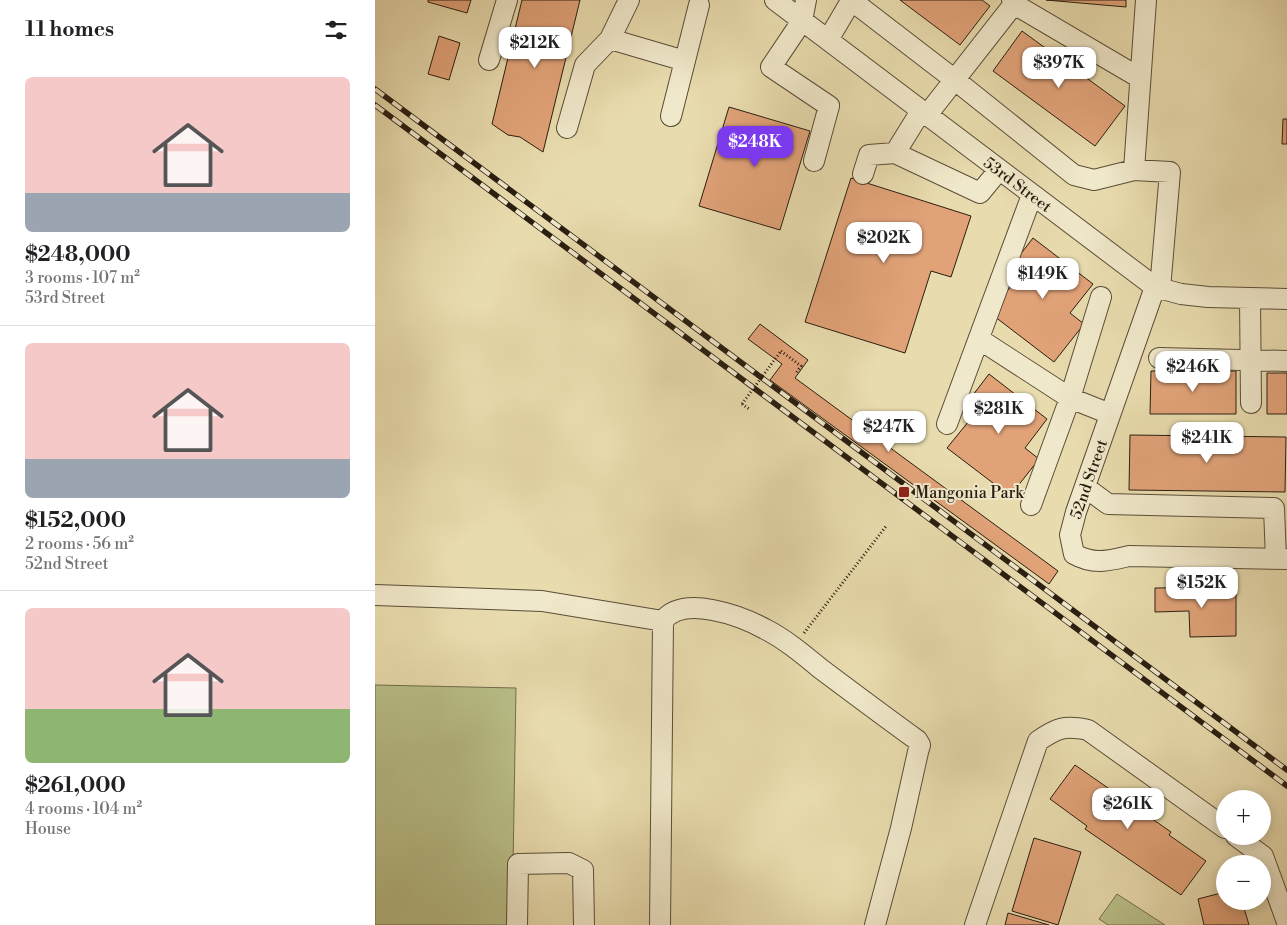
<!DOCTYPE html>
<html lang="en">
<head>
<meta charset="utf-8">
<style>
	body { margin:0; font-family:"Libre Bodoni",serif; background:#f6f6f6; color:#202124; height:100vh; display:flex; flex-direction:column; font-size:19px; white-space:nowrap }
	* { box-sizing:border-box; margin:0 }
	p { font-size:16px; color:#757577 }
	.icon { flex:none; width:28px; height:28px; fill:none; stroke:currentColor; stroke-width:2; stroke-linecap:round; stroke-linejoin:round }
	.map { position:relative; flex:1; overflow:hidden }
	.sheet { display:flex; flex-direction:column; background:#fff; width:375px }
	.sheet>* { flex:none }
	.fabs { position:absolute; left:841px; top:790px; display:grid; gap:10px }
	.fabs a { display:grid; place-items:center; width:55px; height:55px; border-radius:50%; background:#fff; box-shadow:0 2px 12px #0003; font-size:25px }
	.price { position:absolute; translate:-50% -42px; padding:0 11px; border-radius:10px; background:#fff; color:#222; font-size:16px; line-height:32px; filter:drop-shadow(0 1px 2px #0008) }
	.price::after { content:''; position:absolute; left:50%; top:30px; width:15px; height:11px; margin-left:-8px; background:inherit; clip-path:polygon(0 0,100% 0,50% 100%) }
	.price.current { background:#7c3aed; color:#fff }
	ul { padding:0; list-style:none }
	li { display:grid; align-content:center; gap:10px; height:265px; padding:0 25px }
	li+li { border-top:1px solid #e0e0e0 }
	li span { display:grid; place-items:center; height:155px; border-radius:8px; color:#555 }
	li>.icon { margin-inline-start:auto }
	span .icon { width:90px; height:90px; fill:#fffc; stroke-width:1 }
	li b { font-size:21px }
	h2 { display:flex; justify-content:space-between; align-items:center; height:60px; padding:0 25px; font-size:21px }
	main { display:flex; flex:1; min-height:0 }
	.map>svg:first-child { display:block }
</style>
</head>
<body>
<main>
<section class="sheet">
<h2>11 homes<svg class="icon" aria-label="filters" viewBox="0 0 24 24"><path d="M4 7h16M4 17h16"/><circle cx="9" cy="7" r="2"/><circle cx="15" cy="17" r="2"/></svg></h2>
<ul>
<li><span style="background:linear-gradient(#f6c9c9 75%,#9aa5b1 0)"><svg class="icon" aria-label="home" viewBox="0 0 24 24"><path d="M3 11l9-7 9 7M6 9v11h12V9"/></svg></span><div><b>$248,000</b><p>3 rooms · 107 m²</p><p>53rd Street</p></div></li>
<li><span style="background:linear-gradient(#f6c9c9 75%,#9aa5b1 0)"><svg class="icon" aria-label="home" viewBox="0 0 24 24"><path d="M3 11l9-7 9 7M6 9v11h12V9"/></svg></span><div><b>$152,000</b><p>2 rooms · 56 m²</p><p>52nd Street</p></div></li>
<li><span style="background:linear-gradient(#f6c9c9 65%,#8fb573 0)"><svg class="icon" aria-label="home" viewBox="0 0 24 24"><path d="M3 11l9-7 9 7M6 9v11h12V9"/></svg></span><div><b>$261,000</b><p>4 rooms · 104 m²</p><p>House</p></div></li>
</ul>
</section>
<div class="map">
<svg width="912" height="925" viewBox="0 0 912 925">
	<rect width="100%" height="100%" fill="#e8dbad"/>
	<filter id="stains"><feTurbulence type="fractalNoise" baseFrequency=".004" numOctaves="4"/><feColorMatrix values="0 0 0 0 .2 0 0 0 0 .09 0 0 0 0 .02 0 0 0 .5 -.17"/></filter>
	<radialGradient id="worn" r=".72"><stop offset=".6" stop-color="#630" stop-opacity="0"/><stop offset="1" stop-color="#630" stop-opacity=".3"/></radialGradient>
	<path fill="#b9bf88" stroke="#726e4c" d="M0 685 141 688 137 925H0Z
		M742 894 790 925H733L724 919Z"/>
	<path fill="#e1a278" stroke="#2a1e11" d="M53 0H96L92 13 53 2Z
		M147 0H205L168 152 145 137 133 135 117 124Z
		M525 0H607L615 6 585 45Z
		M671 0H751V7Z
		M647 31 750 106 720 146 618 71Z
		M64 36 85 43 74 80 53 74Z
		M354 107 435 131 405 230 324 206Z
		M908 119H912V144H907Z
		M476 178 596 216 576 277 556 271 530 353 430 322Z
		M658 238 718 284 695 313 709 324 679 362 615 313 640 281 631 273Z
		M385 324 433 360 420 378 683 571 674 584 395 380 407 364 373 339Z
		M776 371H861V414H775Z
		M892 373H912V414H892Z
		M614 374 672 419 650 448 664 459 635 496 572 448 598 416 588 408Z
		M755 435 911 437 910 492 754 490Z
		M861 587V636L815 637 814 611 780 612V588Z
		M700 765 796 832 794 835 831 861 806 895 710 829 712 826 675 799Z
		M659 838 706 852 683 925 637 911Z
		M850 892V901H867L874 925H829L823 899Z
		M633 913 674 925H630Z"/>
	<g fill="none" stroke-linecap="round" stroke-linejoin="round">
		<defs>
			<path id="minor" d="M254 0 235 39 310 61
				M400 0 780 287 806 294 833 297 912 299
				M431 0 427 21 396 67 454 106 439 161
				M476 0 580 80 699 175 719 180 759 170
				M771 0 759 170 795 172 785 289
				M639 4 765 78
				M453 40 476 1
				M114 60 132 0
				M552 115 639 4 637 0
				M296 116 324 5
				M192 128 210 65 235 39
				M520 153 605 193 624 170
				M488 174 494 155 520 153 546 111
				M780 287 701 512 695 535 699 554C719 565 732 561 754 556L912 559
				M875 298 876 403
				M604 339 695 398 735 414
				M784 358 912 361
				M572 424 657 195
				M710 487 733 504 899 508 901 559
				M656 505 695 398 726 297
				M0 595 167 601 288 621
				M861 836 888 856 912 922
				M142 925 143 864 194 863 208 870 209 925
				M285 925 288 621C308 594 366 616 390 629 410 639 429 655 446 669 478 693 510 717 542 740L545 745 543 752 526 828 500 925
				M600 925 663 741C682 728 689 725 713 730L850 828"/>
		</defs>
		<use href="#minor" stroke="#5a4d38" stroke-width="22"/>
		<path stroke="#2a1e11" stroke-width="3" stroke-dasharray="1 2.5" stroke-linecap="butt" d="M406 351 426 366 421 373
			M367 404 374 409
			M429 633 512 525"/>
		<use href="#minor" stroke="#f0e8ca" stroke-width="20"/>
		<defs>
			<path id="rail" d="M0 89 912 770
				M0 105 912 786"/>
		</defs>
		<use href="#rail" stroke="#2a1e11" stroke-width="5.5"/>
		<use href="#rail" stroke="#f0e8ca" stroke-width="4" stroke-dasharray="11" stroke-linecap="butt"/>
		<path stroke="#2a1e11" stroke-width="3" stroke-dasharray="1 2.5" stroke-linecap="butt" d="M367 404 406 351"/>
	</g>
	<rect fill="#8f2418" stroke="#f0e8ca" stroke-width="2" x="523" y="486" width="12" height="12" rx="2.5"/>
	<g text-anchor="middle" stroke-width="4" stroke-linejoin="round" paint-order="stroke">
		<g font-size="16" fill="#2a1e11" stroke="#f0e8ca">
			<text transform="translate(643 184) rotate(37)" y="6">53rd Street</text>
			<text transform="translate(713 479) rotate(-71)" y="6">52nd Street</text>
		</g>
		<g font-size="16" fill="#2a1e11" stroke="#f0e8ca" text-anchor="start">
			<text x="540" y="498">Mangonia Park</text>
		</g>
	</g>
	<rect width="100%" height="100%" filter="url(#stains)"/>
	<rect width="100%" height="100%" fill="url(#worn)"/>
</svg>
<div class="fabs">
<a>+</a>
<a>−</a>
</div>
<b class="price" style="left:160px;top:69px">$212K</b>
<b class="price" style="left:684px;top:89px">$397K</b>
<b class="price current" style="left:380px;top:168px">$248K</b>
<b class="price" style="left:509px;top:264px">$202K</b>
<b class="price" style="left:668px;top:300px">$149K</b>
<b class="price" style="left:818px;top:393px">$246K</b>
<b class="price" style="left:624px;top:435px">$281K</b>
<b class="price" style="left:514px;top:453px">$247K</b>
<b class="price" style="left:832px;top:464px">$241K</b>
<b class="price" style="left:827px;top:609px">$152K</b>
<b class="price" style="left:753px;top:830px">$261K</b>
</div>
</main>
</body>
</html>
